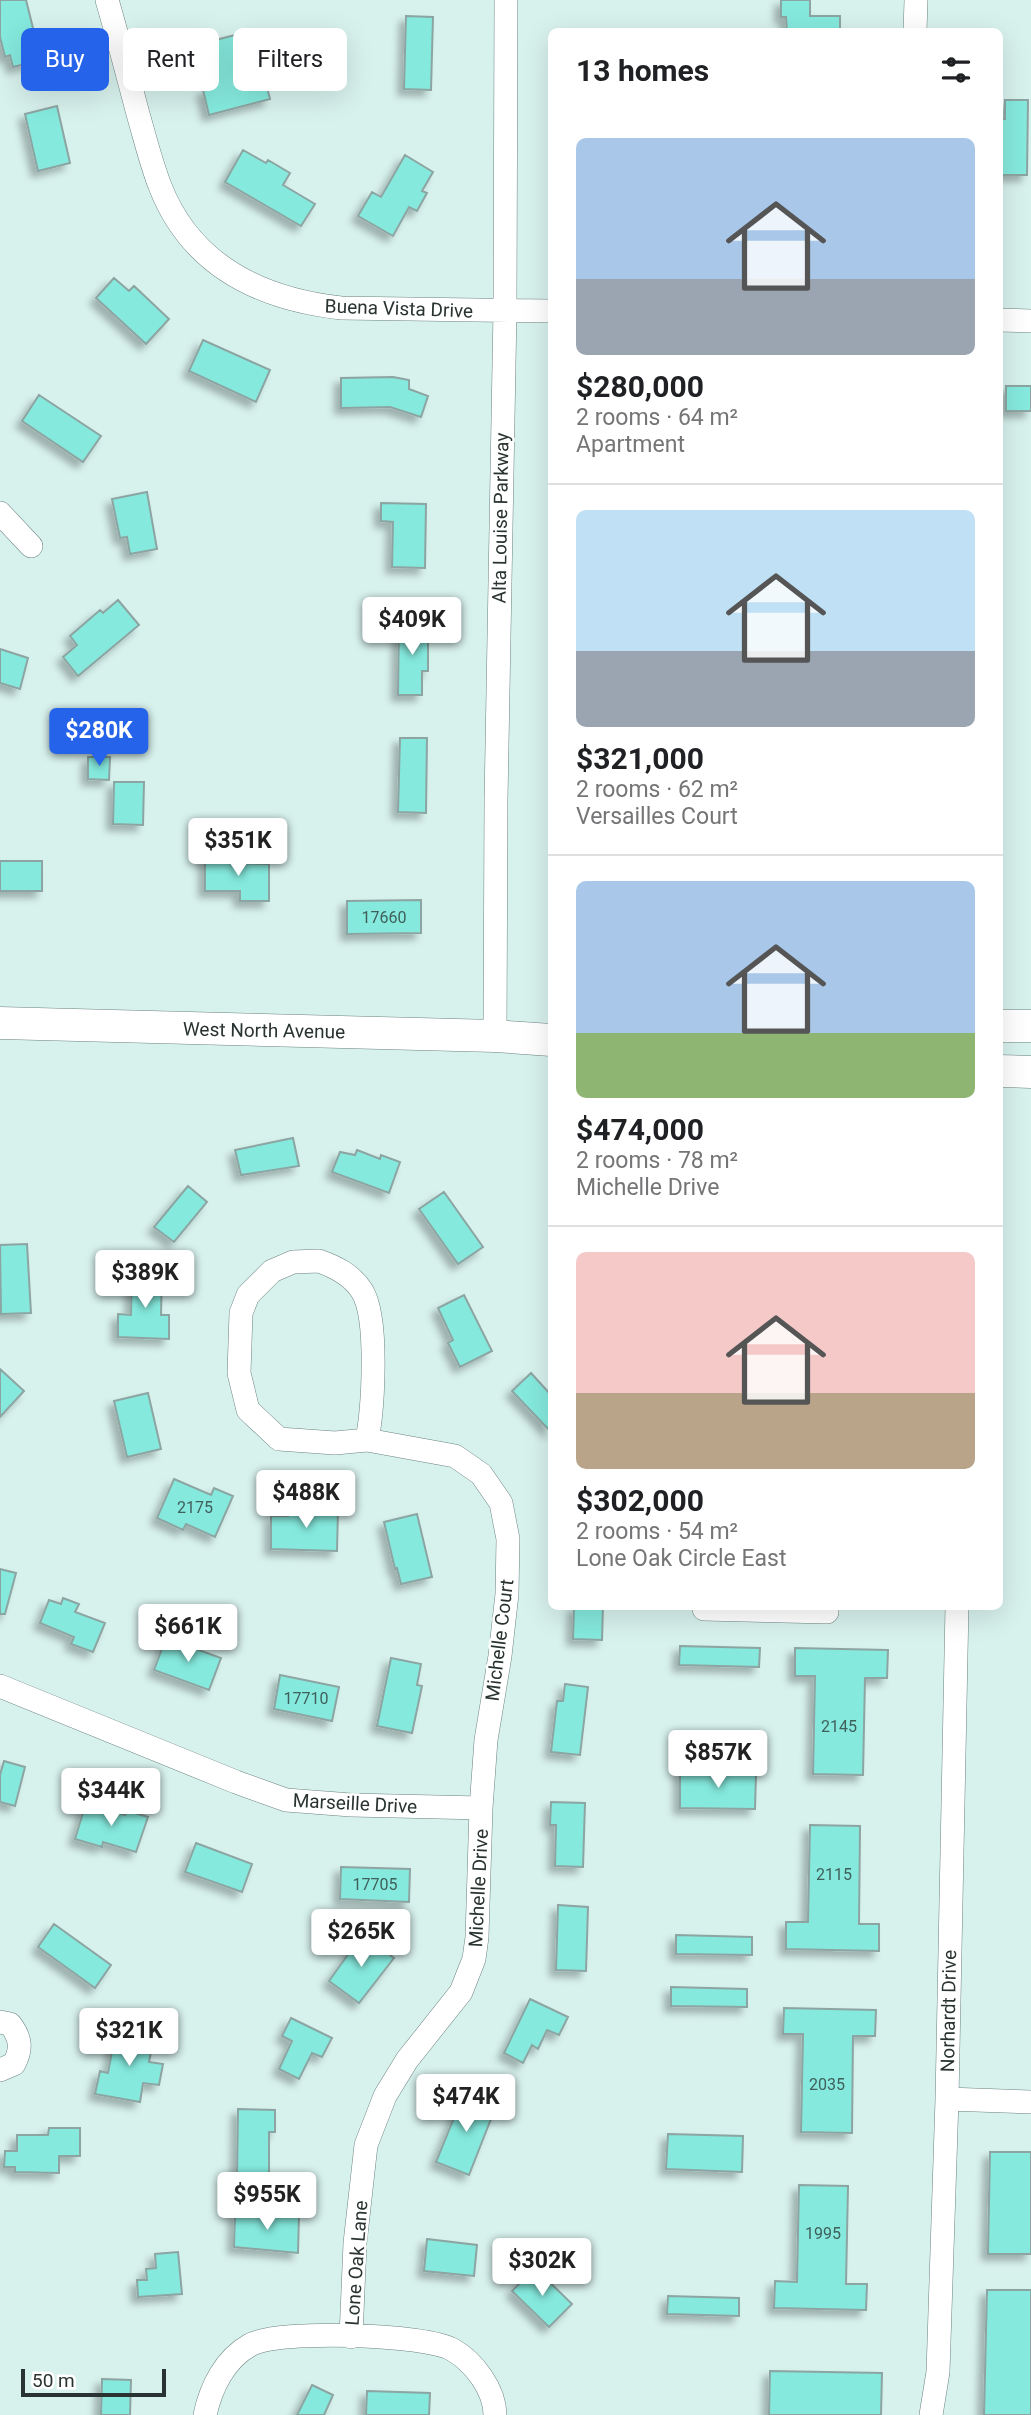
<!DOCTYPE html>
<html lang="en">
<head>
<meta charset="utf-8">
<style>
	body { margin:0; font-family:Roboto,sans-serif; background:#f6f6f6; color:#202124; height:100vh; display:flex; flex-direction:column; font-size:26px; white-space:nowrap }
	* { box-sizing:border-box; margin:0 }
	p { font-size:23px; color:#757577 }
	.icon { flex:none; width:38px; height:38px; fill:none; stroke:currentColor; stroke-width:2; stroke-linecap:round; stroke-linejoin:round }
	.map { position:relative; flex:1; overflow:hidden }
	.details { position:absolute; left:548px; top:28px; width:455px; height:1582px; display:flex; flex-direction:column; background:#fff; border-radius:10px; box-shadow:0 7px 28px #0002 }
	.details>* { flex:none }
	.hud { position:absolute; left:21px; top:28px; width:422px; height:63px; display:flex; gap:14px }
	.scale { position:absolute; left:21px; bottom:18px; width:145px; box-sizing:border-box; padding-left:7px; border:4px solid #293331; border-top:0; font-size:19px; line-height:24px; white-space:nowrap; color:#293331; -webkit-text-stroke:5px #fff; paint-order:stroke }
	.price { position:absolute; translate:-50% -60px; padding:0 16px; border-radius:7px; background:#fff; color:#222; font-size:23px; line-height:46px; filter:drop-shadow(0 2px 4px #0008) }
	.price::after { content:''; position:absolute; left:50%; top:42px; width:21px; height:16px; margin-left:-10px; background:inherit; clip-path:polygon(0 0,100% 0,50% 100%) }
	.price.current { background:#2563eb; color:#fff }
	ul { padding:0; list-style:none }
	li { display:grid; align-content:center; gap:14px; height:371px; padding:0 28px }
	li+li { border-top:2px solid #e0e0e0 }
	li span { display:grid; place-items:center; height:217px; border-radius:10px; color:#555 }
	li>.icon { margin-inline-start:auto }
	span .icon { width:126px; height:126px; fill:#fffc; stroke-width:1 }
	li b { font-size:30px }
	h2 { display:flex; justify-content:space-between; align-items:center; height:84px; padding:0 28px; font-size:30px }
	.chip { padding:0 24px; border-radius:10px; background:#fff; box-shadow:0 7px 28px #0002; font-size:24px; line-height:63px }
	.chip.current { background:#2563eb; color:#fff }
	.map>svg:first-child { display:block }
</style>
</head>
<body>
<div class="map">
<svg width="1031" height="2415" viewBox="0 0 1031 2415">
	<defs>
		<filter id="shadow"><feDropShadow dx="-6" dy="6" stdDeviation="3.5" flood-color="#0004"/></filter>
	</defs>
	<rect width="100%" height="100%" fill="#d7f1ed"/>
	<path fill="#85e9dd" stroke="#8da5a2" stroke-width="2" filter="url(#shadow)" d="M0 0H26L41 60 13 67 10 55 5 57 0 37Z
		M781 0H810V16H840V32H787L786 17H781Z
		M406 16 433 17 431 90 404 89Z
		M235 35 247 81 264 76 270 99 209 115 203 90 215 87 204 43Z
		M1005 100H1028L1027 175H999V119H1005Z
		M57 106 70 163 38 171 25 114Z
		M243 150 266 163 268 160 290 173 283 185 315 204 301 226 225 182Z
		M405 155 433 172 422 191 427 193 417 211 409 207 393 236 358 216 372 192 381 197Z
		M114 278 129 291 134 286 169 319 146 344 96 298Z
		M203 340 270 370 256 402 189 371Z
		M393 377 409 380V389L428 396 421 417 390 407 341 408V378Z
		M1006 386H1031V411H1006Z
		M39 395 101 436 83 462 22 421Z
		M147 492 157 549 130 554 127 537 120 538 112 499Z
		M381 503 426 504 425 568 392 567 393 522 381 521Z
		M118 600 139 625 78 676 63 657 77 645 70 636 100 610 103 613Z
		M399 623H428V671H422V695H398Z
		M0 649 28 658 20 689 0 683Z
		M400 738H427L426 813 398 812Z
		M88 757H110L109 780 88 779Z
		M114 782H144L143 825 113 824Z
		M205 857H231V863L269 864V901H240V891H205Z
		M0 861H42V891H0Z
		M421 900V933L347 934V901Z
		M293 1138 299 1166 241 1175 235 1150Z
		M357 1150 380 1159 381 1155 400 1162 389 1193 332 1172 340 1152 355 1155Z
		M188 1186 207 1202 174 1242 154 1227Z
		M444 1192 483 1247 458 1264 419 1209Z
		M27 1244 31 1313 1 1314 0 1245Z
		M132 1273H162L161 1315H169V1339L118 1337V1314L131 1315Z
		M464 1295 492 1351 460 1367 448 1343 453 1340 438 1308Z
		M0 1369 24 1391 0 1417Z
		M531 1373 551 1395V1432L512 1391Z
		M148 1393 161 1449 127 1457 114 1401Z
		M174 1479 211 1495 214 1488 233 1496 215 1537 186 1524 183 1530 157 1518Z
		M288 1509 338 1510 337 1551 271 1549V1516H288Z
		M417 1514 432 1577 401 1584 397 1568 395 1569 384 1522Z
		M0 1569 16 1573 5 1614H0Z
		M63 1598 79 1604 75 1612 105 1623 93 1652 71 1644 74 1637 40 1623 49 1600 61 1604Z
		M574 1606H603L602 1640 573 1639Z
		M166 1638 221 1658 209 1690 154 1670Z
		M680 1646 760 1648 759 1667 679 1665Z
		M795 1648 888 1650 887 1678H865L863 1775 813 1774 815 1676H795Z
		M391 1658 421 1664 417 1685 422 1686 412 1733 377 1726Z
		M280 1675 339 1687 332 1721 274 1709Z
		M565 1684 588 1687 580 1755 551 1752 557 1701H563Z
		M4 1761 25 1767 15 1806 0 1802V1775Z
		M680 1771 756 1773 755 1809 680 1808Z
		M551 1802 585 1803 583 1867 555 1866 556 1825H550Z
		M85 1806 97 1810 98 1806 125 1815 126 1810 148 1817 136 1852 103 1842 102 1847 75 1839Z
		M810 1825 860 1826 859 1924H879V1951L786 1949V1922H808Z
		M196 1843 252 1864 242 1892 185 1872Z
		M341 1867 410 1869 409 1902 340 1899Z
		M558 1905 588 1907 586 1971 556 1970Z
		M54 1924 111 1965 95 1988 38 1947Z
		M362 1935 394 1958 359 2003 329 1981Z
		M676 1935 752 1937V1955L676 1954Z
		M671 1987 747 1989V2007L671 2006Z
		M530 1999 568 2017 559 2035 547 2030 538 2049 532 2045 523 2063 504 2053Z
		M784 2008 876 2010 875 2036H853L852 2133 801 2132 803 2034H783Z
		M291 2018 332 2038 322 2057 312 2053 299 2079 279 2069 292 2041 282 2036Z
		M116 2030 154 2037 149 2062 163 2064 159 2085 143 2083 140 2102 95 2094 100 2071 108 2073Z
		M464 2093 496 2106 469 2175 436 2162Z
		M238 2109 275 2110V2132H269V2177L237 2176Z
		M49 2128H80V2156H59V2173L15 2172V2167H4L5 2151H17V2135H48Z
		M668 2134 743 2136 742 2172 666 2169Z
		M990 2152H1031V2254H988Z
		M799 2185 848 2186 846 2284H867L866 2310 774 2308 775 2281 797 2282Z
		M235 2213 299 2215 298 2253 234 2247Z
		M427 2239 477 2245 474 2276 424 2271Z
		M178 2252 182 2294 138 2297 137 2280H147L146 2269 156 2268 155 2254Z
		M535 2268 572 2304 549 2327 512 2291Z
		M987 2290H1031V2415H984Z
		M668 2296 739 2298V2316L667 2314Z
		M770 2371 882 2373 881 2415H769Z
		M102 2379 131 2380 130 2415H101Z
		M312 2385 333 2395 324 2415H297Z
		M367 2391 430 2393 429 2415H366Z"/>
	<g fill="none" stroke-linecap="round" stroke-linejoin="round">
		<defs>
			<path id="minor" d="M107 0C118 38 128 76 138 114 145 138 151 163 160 186 191 266 261 299 341 308L551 311
				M915 32 916 0
				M999 320 1031 321
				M0 513 31 546
				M495 1036 496 800 505 310 506 0
				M319 1261C336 1267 352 1275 362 1291 379 1318 373 1409 367 1440L335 1443 279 1439 248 1410 239 1373 241 1313 248 1295 272 1271 293 1262Z
				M704 1609 827 1612V1606
				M0 1686 236 1782 286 1800 351 1805 481 1808
				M0 2022 10 2024C21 2038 22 2049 14 2064L0 2070
				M947 2099 1031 2102
				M351 2337 355 2243 366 2145 385 2096 407 2060 461 1992 474 1959 477 1937 481 1808 486 1740 500 1656 507 1594 508 1539 501 1503 481 1474 455 1456 367 1440
				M205 2415C211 2387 225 2359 250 2345 278 2329 426 2334 453 2350 474 2362 495 2390 495 2415
				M931 2415 938 2372 947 2099 957 1606"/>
			<path id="secondary" d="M0 1023 495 1036 551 1040
				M999 1026H1031
				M999 1071 1031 1072"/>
		</defs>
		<use href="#minor" stroke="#6c8380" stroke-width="24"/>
		<use href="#secondary" stroke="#6c8380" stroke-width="33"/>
		<use href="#minor" stroke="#fff" stroke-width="23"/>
		<use href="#secondary" stroke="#fff" stroke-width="32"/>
	</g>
	<g text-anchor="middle" stroke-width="5" stroke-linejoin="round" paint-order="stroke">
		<g font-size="16" fill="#40605c">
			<text x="384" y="923">17660</text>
			<text x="195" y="1513">2175</text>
			<text x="306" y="1704">17710</text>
			<text x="839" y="1732">2145</text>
			<text x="834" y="1880">2115</text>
			<text x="375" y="1890">17705</text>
			<text x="827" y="2090">2035</text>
			<text x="823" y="2239">1995</text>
		</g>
		<g font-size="19" fill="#293331" stroke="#fff">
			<text transform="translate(399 308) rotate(2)" y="7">Buena Vista Drive</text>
			<text transform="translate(500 518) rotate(-89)" y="7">Alta Louise Parkway</text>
			<text transform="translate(264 1030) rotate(1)" y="7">West North Avenue</text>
			<text transform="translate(499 1640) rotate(-83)" y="7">Michelle Court</text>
			<text transform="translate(355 1803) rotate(3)" y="7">Marseille Drive</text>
			<text transform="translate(478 1888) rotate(-87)" y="7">Michelle Drive</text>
			<text transform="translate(948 2011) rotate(-89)" y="7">Norhardt Drive</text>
			<text transform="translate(356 2263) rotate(-86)" y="7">Lone Oak Lane</text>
		</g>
	</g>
</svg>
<div class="scale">50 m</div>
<b class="price" style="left:412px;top:657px">$409K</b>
<b class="price current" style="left:99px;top:768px">$280K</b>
<b class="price" style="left:238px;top:878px">$351K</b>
<b class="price" style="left:145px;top:1310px">$389K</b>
<b class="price" style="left:306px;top:1530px">$488K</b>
<b class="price" style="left:188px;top:1664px">$661K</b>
<b class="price" style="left:718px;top:1790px">$857K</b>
<b class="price" style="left:111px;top:1828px">$344K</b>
<b class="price" style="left:361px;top:1969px">$265K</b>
<b class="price" style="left:129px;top:2068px">$321K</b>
<b class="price" style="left:466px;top:2134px">$474K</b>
<b class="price" style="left:267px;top:2232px">$955K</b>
<b class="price" style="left:542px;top:2298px">$302K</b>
<div class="hud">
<a class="chip current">Buy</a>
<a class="chip">Rent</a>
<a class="chip">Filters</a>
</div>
<section class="details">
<h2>13 homes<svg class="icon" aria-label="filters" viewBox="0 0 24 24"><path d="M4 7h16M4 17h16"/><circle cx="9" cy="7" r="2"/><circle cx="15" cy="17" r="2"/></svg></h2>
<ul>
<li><span style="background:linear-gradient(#a9c7e8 65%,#9aa5b1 0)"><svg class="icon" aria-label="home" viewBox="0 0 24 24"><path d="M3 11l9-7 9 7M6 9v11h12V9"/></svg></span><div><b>$280,000</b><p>2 rooms · 64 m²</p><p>Apartment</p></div></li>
<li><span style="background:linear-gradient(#bfe0f5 65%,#9aa5b1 0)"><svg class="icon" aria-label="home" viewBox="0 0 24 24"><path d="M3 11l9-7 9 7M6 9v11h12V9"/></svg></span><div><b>$321,000</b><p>2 rooms · 62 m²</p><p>Versailles Court</p></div></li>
<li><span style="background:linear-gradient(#a9c7e8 70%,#8fb573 0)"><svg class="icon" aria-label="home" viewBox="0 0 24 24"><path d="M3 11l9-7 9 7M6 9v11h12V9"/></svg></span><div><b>$474,000</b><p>2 rooms · 78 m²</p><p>Michelle Drive</p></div></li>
<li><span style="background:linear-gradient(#f6c9c9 65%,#b9a48a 0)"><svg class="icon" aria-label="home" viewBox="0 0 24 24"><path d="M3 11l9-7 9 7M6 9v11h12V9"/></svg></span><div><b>$302,000</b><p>2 rooms · 54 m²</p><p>Lone Oak Circle East</p></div></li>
</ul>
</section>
</div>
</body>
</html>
